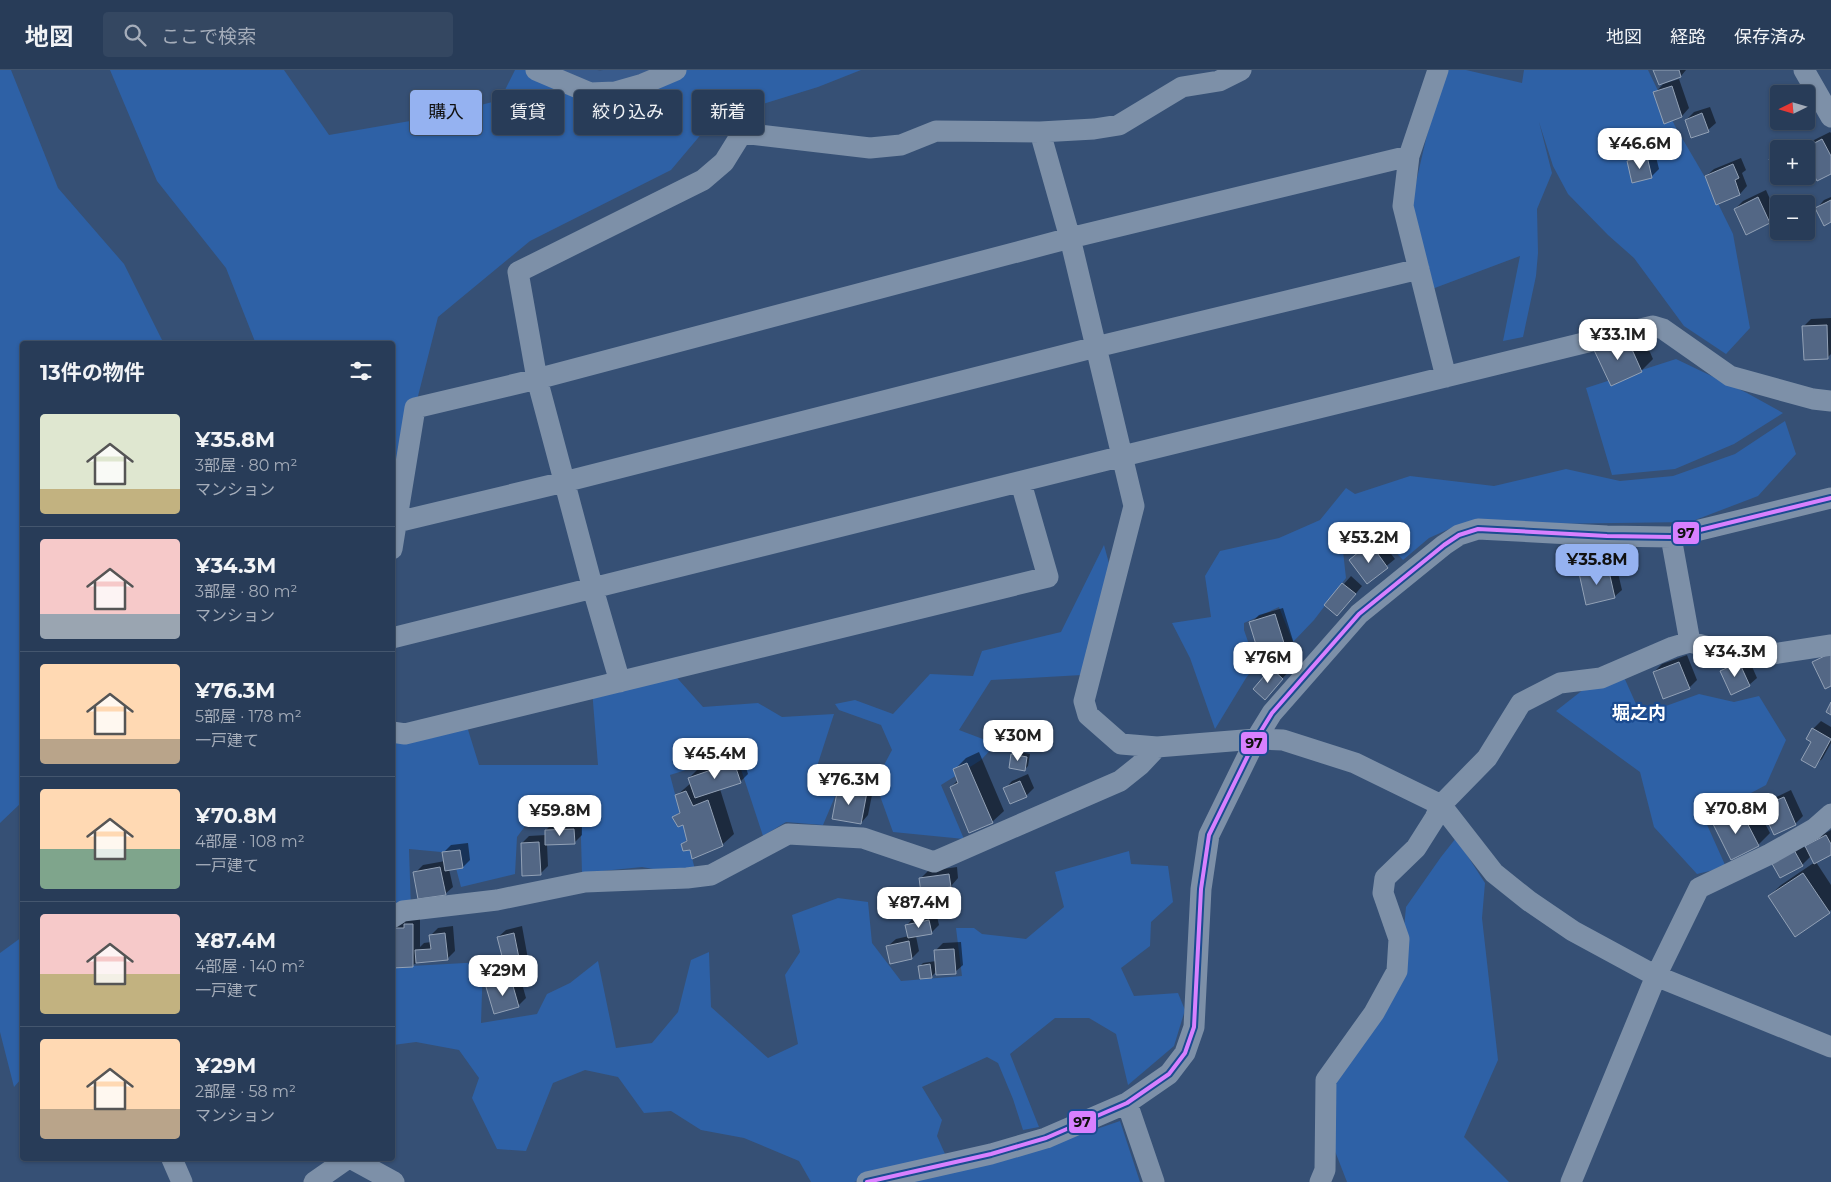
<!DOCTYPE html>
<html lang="ja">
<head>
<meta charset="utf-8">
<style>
	body { margin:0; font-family:Montserrat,"Noto Sans JP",sans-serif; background:#344761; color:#f1f3f6; height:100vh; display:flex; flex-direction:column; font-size:19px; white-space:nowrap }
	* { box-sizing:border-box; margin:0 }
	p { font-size:16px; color:#a5adba }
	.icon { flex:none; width:28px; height:28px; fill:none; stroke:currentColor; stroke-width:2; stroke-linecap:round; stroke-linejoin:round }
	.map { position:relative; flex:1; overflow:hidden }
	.details { position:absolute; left:20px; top:271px; width:375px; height:820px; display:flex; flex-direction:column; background:#283c58; border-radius:5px; box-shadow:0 1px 4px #0004,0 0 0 1px #44566e }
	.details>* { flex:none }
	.top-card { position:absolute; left:410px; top:20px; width:475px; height:45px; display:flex; gap:10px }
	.needle { width:32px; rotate:265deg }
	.buttons { position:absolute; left:1770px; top:15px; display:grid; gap:10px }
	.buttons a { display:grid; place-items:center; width:45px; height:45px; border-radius:5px; background:#283c58; box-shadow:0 1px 4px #0004,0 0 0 1px #44566e; font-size:25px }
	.price { position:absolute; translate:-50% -42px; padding:0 11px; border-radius:10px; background:#fff; color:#222; font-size:16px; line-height:32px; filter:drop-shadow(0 1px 2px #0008) }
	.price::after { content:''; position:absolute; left:50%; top:30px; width:15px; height:11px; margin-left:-8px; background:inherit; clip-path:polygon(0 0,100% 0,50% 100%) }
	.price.active { background:#95b2f1; color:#111 }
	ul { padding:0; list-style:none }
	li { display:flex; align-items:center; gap:15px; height:125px; padding:0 20px }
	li+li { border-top:1px solid #44566e }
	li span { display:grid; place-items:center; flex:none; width:140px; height:100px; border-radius:5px; color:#555 }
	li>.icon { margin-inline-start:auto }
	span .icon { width:60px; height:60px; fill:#fffc; stroke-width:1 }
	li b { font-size:21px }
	h2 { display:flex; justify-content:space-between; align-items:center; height:60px; padding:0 20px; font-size:21px }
	.chip { padding:0 18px; border-radius:5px; background:#283c58; box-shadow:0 1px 4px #0004,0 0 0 1px #44566e; font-size:18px; line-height:45px }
	.chip.active { background:#95b2f1; color:#111 }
	header { display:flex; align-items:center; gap:30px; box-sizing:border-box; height:70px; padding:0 25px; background:#283c58; border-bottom:1px solid #44566e }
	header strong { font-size:24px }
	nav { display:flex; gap:28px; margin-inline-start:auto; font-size:18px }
	.search { width:350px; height:45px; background:#344761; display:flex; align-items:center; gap:12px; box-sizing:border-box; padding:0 18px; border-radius:5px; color:#a5adba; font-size:19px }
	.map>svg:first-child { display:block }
</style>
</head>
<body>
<header>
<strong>地図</strong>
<div class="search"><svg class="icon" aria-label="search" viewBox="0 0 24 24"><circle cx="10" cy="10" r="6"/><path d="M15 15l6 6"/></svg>ここで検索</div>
<nav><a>地図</a><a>経路</a><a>保存済み</a></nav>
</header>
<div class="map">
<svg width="1831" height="1112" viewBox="0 0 1831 1112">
	<rect width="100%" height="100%" fill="#365075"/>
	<path fill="#2e61a6" d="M0 0H11L58 118 124 194 164 274H22V732L0 753Z
		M110 0H284L329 65 439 46 500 30 515 0H540L606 23 671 0H861L818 17 714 49 671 100 530 171 438 247 415 338 393 408 392 274H256L226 198 157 111Z
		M1445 0H1466L1522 13 1524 0H1648L1675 56 1706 109 1733 164 1750 258 1726 284 1684 256 1634 188 1608 165 1568 124 1553 96 1539 52 1552 103 1537 139 1538 183 1536 206 1523 267 1503 271 1520 186 1432 219 1411 134 1426 69Z
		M1676 289 1747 323 1783 343 1734 374 1675 399 1612 405 1586 318Z
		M1785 351 1796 384 1758 426 1690 452 1458 455 1429 468 1403 490 1374 459 1342 472 1346 508 1314 550 1293 572 1279 537 1244 553V560L1256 595 1246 608 1215 659 1190 588 1172 553 1211 547 1205 506 1220 481 1279 468 1320 450 1346 418 1355 424 1410 406 1494 416 1566 399 1620 411 1673 406 1735 384Z
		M1104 475 1110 497 1082 605 991 610 959 660 996 674 981 690 941 715 964 769 893 762 875 712 892 680 881 655 839 640 835 634 855 630 893 644 930 604 973 606 982 581 1061 562Z
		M670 600 703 637 758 633 782 647 834 644 811 715 839 717 823 755 786 752 763 766 736 684 670 705 697 807 642 797 582 803 580 735 531 748 517 767 515 804 461 817 452 783 409 779 411 840 393 835V671L465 650 479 695H598L592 619Z
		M1623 605 1641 645 1699 624 1734 632 1759 626 1786 670 1766 715 1704 748 1726 797 1697 804 1654 757 1640 702 1556 641 1584 619Z
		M1456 768 1485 813 1482 848 1498 990 1464 1067 1509 1112H1347L1333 1076V1008L1399 912 1406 837 1441 787Z
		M1129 781 1131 794 1168 796 1173 832 1151 852 1150 876 1121 898 1134 926 1178 923 1185 940 1174 976 1128 1015 1116 964 1089 948H1055L1010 984 1039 1057 1023 1060 1013 1029 998 993 987 987 922 1017 942 1050 937 1066 945 1084 854 1112H811L799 1091 744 1068 701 1060 671 1041 644 1043 618 1007 585 1000 553 1013 526 1081 497 1079 472 1028 479 1008 459 980 416 972 393 975V897L483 892 481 953 537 944 547 924 570 913 598 891 616 978 652 973 678 942 691 890 709 882 711 937 768 988 798 974 785 905 800 882 792 845 838 828 868 832 872 873 901 911 962 906 956 858H974L982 864 1026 869 1064 837 1055 802Z
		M22 867V1008L14 1017 0 962V883Z
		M1120 1051 1140 1112H895L1044 1077Z"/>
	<path fill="#0007" d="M1654 0H1686L1681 6Z
		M1679 9 1689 38 1682 46 1655 23 1663 14Z
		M1710 37 1716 53 1708 60 1686 50 1694 42Z
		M1830 62 1831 63V103L1806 79H1803L1810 72Z
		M1791 75 1793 79H1783Z
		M1654 79 1659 99 1651 107 1628 92 1636 84Z
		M1778 81H1779V106L1770 89Z
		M1741 88 1746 100 1742 103 1747 116 1740 124 1706 106 1714 99Z
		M1766 120 1777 145 1770 152 1735 139 1743 131Z
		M1831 127V151L1817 138 1824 130Z
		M1831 248V284L1827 288 1803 257 1811 249Z
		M1638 255 1653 289 1641 301 1596 280Z
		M1378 467 1395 489 1367 512 1350 490Z
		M1615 490 1622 520 1614 527 1580 504 1588 496Z
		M1351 506 1362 516 1345 537 1326 534Z
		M1283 538 1295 577 1287 585 1251 553 1259 545Z
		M1687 585 1697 610 1689 618 1654 602 1662 594Z
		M1747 585 1757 608 1749 615 1721 601 1729 593Z
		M1279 591 1290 600 1272 620V599Z
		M1821 651 1831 657V673L1822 689 1814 696 1813 659Z
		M1016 681 1030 684 1028 696 1025 699 1012 685Z
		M979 682 1004 741 992 752 951 717 958 710 954 700 966 688Z
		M742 685 748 704 740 712 720 719 734 764 722 775 691 779 683 774 688 768 684 754 674 747 681 741 677 725 691 713 689 708 697 700Z
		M1028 704 1034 718 1026 726 1005 719 1012 711Z
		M846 710 874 715 868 745 861 753 839 718Z
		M1791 720 1803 746 1796 753 1775 763 1763 738 1770 730Z
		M1752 729 1770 763 1758 775 1714 754 1726 742Z
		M554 752H582V765L574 773 547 774 548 796 540 804 522 773 529 766 546 765V760Z
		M1831 760V784L1816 792 1831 815V840L1795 865 1769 826 1781 815 1815 792 1811 786 1802 795 1773 792 1802 773 1805 778 1814 769Z
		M468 773 470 790 463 797 449 799 453 817 445 824 415 803 423 795 445 791 443 783 451 775Z
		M957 797 958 808 952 815 954 833 946 841 936 842 939 855 931 863 916 866 919 881 912 888 888 876 896 869 909 866 907 855 914 847 925 845 920 809 928 801Z
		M420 847V877L424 873 431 872V865L438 858 453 856 455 881 448 888 417 892 412 896 392 856 398 851Z
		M522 856 528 889 521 897 496 892 503 885 498 867 506 860Z
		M961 872 963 895 955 902 937 901 931 907 920 896 923 893 936 891 935 881 943 873Z
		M519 903 526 928 518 936 487 917 495 909Z"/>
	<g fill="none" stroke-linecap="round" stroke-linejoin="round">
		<path stroke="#395b8c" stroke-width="18" d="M568 0 599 10 649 0"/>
	</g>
	<path fill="#536785" stroke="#92a1b6" d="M1653 0H1679L1681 7 1659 15Z
		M1672 16 1682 47 1664 54 1653 22Z
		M1702 43 1709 62 1691 68 1685 50Z
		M1822 69 1831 86V104L1817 111 1806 90V79H1803Z
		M1779 84V106H1795L1781 113 1769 89Z
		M1647 86 1652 108 1632 113 1627 91Z
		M1733 94 1739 108 1735 110 1740 125 1716 135 1705 106Z
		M1758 127 1770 153 1746 165 1734 139Z
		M1831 130V152L1824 156 1815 138Z
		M1827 255 1828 289 1804 290 1802 256Z
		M1626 266 1642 302 1611 316 1594 280Z
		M1370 473 1388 498 1367 514 1349 490Z
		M1608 497 1615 528 1586 535 1579 503Z
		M1342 513 1356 524 1337 546 1324 535Z
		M1275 544 1288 586 1262 594 1249 552Z
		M1831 583V616L1825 619 1812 592Z
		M1679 592 1690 619 1663 629 1653 602Z
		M1739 592 1750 616 1731 625 1720 601Z
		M1271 598 1283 609 1265 630 1253 619Z
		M1831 632V645L1826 642Z
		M1812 658 1831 669 1815 698 1801 690 1811 672 1806 669Z
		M1011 684 1027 687 1025 701 1009 698Z
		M734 692 741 713 695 728 688 708Z
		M967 693 993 753 969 763 950 717 958 713 953 699Z
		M1020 711 1027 727 1010 734 1003 718Z
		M838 717 867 722 861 754 832 749Z
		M686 721 693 736 708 730 723 776 692 789 690 780 683 781 681 774 687 771 683 755 678 757 672 747 680 743 675 725Z
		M1784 727 1796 755 1774 765 1761 737Z
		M1740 739 1759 776 1731 790 1713 754Z
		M574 759 575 774 545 775V760Z
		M1826 765 1831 774V785L1814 794 1805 776Z
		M539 772 541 805 522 806 521 773Z
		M460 780 463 798 445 801 442 782Z
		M1794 780 1803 796 1780 808 1771 792Z
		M440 797 446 825 418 829 413 802Z
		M1803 803 1830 843 1795 867 1768 826Z
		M949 804 951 817 944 818 947 842 924 845 919 808Z
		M929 850 932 864 908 868 905 855Z
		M404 854H413V897L392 898V858H404Z
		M445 863 448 890 416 893 415 880 431 879 429 865Z
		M514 863 521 898 497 903 494 892 503 890 497 867Z
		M909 871 912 889 890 894 886 876Z
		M954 879 956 904 936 905 934 880Z
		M930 894 932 908 920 909 918 896Z
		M511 909 519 937 494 944 486 917Z"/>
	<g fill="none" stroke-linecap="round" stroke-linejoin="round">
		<path stroke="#7d90a8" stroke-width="21" d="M536 0 590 23 615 22 643 14 676 0
			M1438 0 1409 86 1403 136 1446 307
			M1804 0 1831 47
			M1040 62 1070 168 1134 436 1084 631 1088 645 1121 674 1157 677
			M397 452 564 412 1096 277 1419 199
			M1671 467 1690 572
			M392 479 415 338 537 309 1070 168 1409 86
			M392 568 1123 386 1653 256 1663 259 1730 306 1813 329 1831 331
			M620 612 593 519 537 309 518 202 703 110 724 92 742 63 870 78 901 75 936 61 1040 62 1094 59 1119 55 1182 17 1219 11 1241 0
			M392 662 405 664 1048 507 1021 413
			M392 848 403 841 497 830 585 812 687 808 711 805 788 764 863 768 934 792 1120 711 1140 695 1157 677 1256 669 1283 670 1355 693 1441 735 1494 803 1529 831 1573 861 1656 906 1831 977
			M1127 1033 1154 1112
			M172 1089 182 1112
			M352 1089 394 1112
			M314 1112 347 1089
			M867 1112 991 1084 1046 1068 1127 1033 1169 1004 1185 983 1194 957 1201 819 1209 765 1256 669 1272 643 1359 544 1444 475 1459 465 1478 459 1607 466 1671 467 1831 428
			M1320 1112 1325 1100 1326 1010 1374 943 1397 901 1399 869 1383 823 1385 808 1416 778 1435 748 1441 735 1487 688 1521 633 1560 613 1601 608 1673 577 1690 572 1739 585 1760 586 1831 575
			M1571 1112 1656 906 1699 818 1770 784 1814 759 1831 744"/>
		<defs>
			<path id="bus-1" d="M867 1112 991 1084 1046 1068 1127 1033 1169 1004 1185 983 1194 957 1201 819 1209 765 1256 669 1272 643 1359 544 1444 475 1459 465 1478 459 1607 466 1671 467 1831 428"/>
		</defs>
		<use href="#bus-1" stroke="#1b4b90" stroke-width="8"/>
		<use href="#bus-1" stroke="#d880ff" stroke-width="4"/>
	</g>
	<g text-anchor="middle" stroke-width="4.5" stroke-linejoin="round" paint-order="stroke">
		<g font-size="18" font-weight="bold" fill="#fff" stroke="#1b4b90">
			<text x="1639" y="649">堀之内</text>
		</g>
	</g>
	<g stroke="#1b4b90" stroke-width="2">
		<rect x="1672" y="451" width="28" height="24" rx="5" fill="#d880ff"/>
		<rect x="1240" y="661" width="28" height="24" rx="5" fill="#d880ff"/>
		<rect x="1068" y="1040" width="29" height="24" rx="5" fill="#d880ff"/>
	</g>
	<g font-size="14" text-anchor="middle" font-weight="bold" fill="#111">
		<text x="1686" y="468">97</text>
		<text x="1254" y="678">97</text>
		<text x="1082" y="1057">97</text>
	</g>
</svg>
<div class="buttons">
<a><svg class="needle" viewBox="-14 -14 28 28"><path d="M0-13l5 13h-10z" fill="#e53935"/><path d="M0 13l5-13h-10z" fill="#a5adba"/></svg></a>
<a>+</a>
<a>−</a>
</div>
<b class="price" style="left:1640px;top:100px">¥46.6M</b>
<b class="price" style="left:1618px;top:291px">¥33.1M</b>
<b class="price" style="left:1369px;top:494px">¥53.2M</b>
<b class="price active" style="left:1597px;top:516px">¥35.8M</b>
<b class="price" style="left:1735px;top:608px">¥34.3M</b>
<b class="price" style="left:1268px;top:614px">¥76M</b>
<b class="price" style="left:1018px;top:692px">¥30M</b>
<b class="price" style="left:715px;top:710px">¥45.4M</b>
<b class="price" style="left:849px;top:736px">¥76.3M</b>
<b class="price" style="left:1736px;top:765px">¥70.8M</b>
<b class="price" style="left:560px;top:767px">¥59.8M</b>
<b class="price" style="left:919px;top:859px">¥87.4M</b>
<b class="price" style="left:503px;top:927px">¥29M</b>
<div class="top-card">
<a class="chip active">購入</a>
<a class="chip">賃貸</a>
<a class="chip">絞り込み</a>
<a class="chip">新着</a>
</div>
<section class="details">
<h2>13件の物件<svg class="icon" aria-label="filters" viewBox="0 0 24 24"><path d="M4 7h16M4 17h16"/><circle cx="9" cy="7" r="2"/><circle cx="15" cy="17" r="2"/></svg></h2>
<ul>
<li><span style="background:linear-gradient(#dfe7d0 75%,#c2b280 0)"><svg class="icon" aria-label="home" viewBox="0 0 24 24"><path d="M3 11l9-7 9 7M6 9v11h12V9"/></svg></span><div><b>¥35.8M</b><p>3部屋 · 80 m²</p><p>マンション</p></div></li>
<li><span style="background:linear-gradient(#f6c9c9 75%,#9aa5b1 0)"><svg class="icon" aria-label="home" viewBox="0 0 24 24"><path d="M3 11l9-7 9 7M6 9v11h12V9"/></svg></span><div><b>¥34.3M</b><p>3部屋 · 80 m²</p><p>マンション</p></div></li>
<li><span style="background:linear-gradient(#ffd9b3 75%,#b9a48a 0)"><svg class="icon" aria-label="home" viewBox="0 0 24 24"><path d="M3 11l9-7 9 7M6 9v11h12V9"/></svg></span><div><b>¥76.3M</b><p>5部屋 · 178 m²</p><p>一戸建て</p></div></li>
<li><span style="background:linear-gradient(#ffd9b3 60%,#7fa58c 0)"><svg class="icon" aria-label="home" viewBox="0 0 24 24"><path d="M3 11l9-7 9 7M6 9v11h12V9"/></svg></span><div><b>¥70.8M</b><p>4部屋 · 108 m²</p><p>一戸建て</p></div></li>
<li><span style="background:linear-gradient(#f6c9c9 60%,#c2b280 0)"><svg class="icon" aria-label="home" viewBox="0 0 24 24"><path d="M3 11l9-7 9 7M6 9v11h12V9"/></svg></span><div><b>¥87.4M</b><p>4部屋 · 140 m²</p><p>一戸建て</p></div></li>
<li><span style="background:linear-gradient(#ffd9b3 70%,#b9a48a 0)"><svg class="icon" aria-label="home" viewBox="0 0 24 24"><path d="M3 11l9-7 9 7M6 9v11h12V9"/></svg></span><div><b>¥29M</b><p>2部屋 · 58 m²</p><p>マンション</p></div></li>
</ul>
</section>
</div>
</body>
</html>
